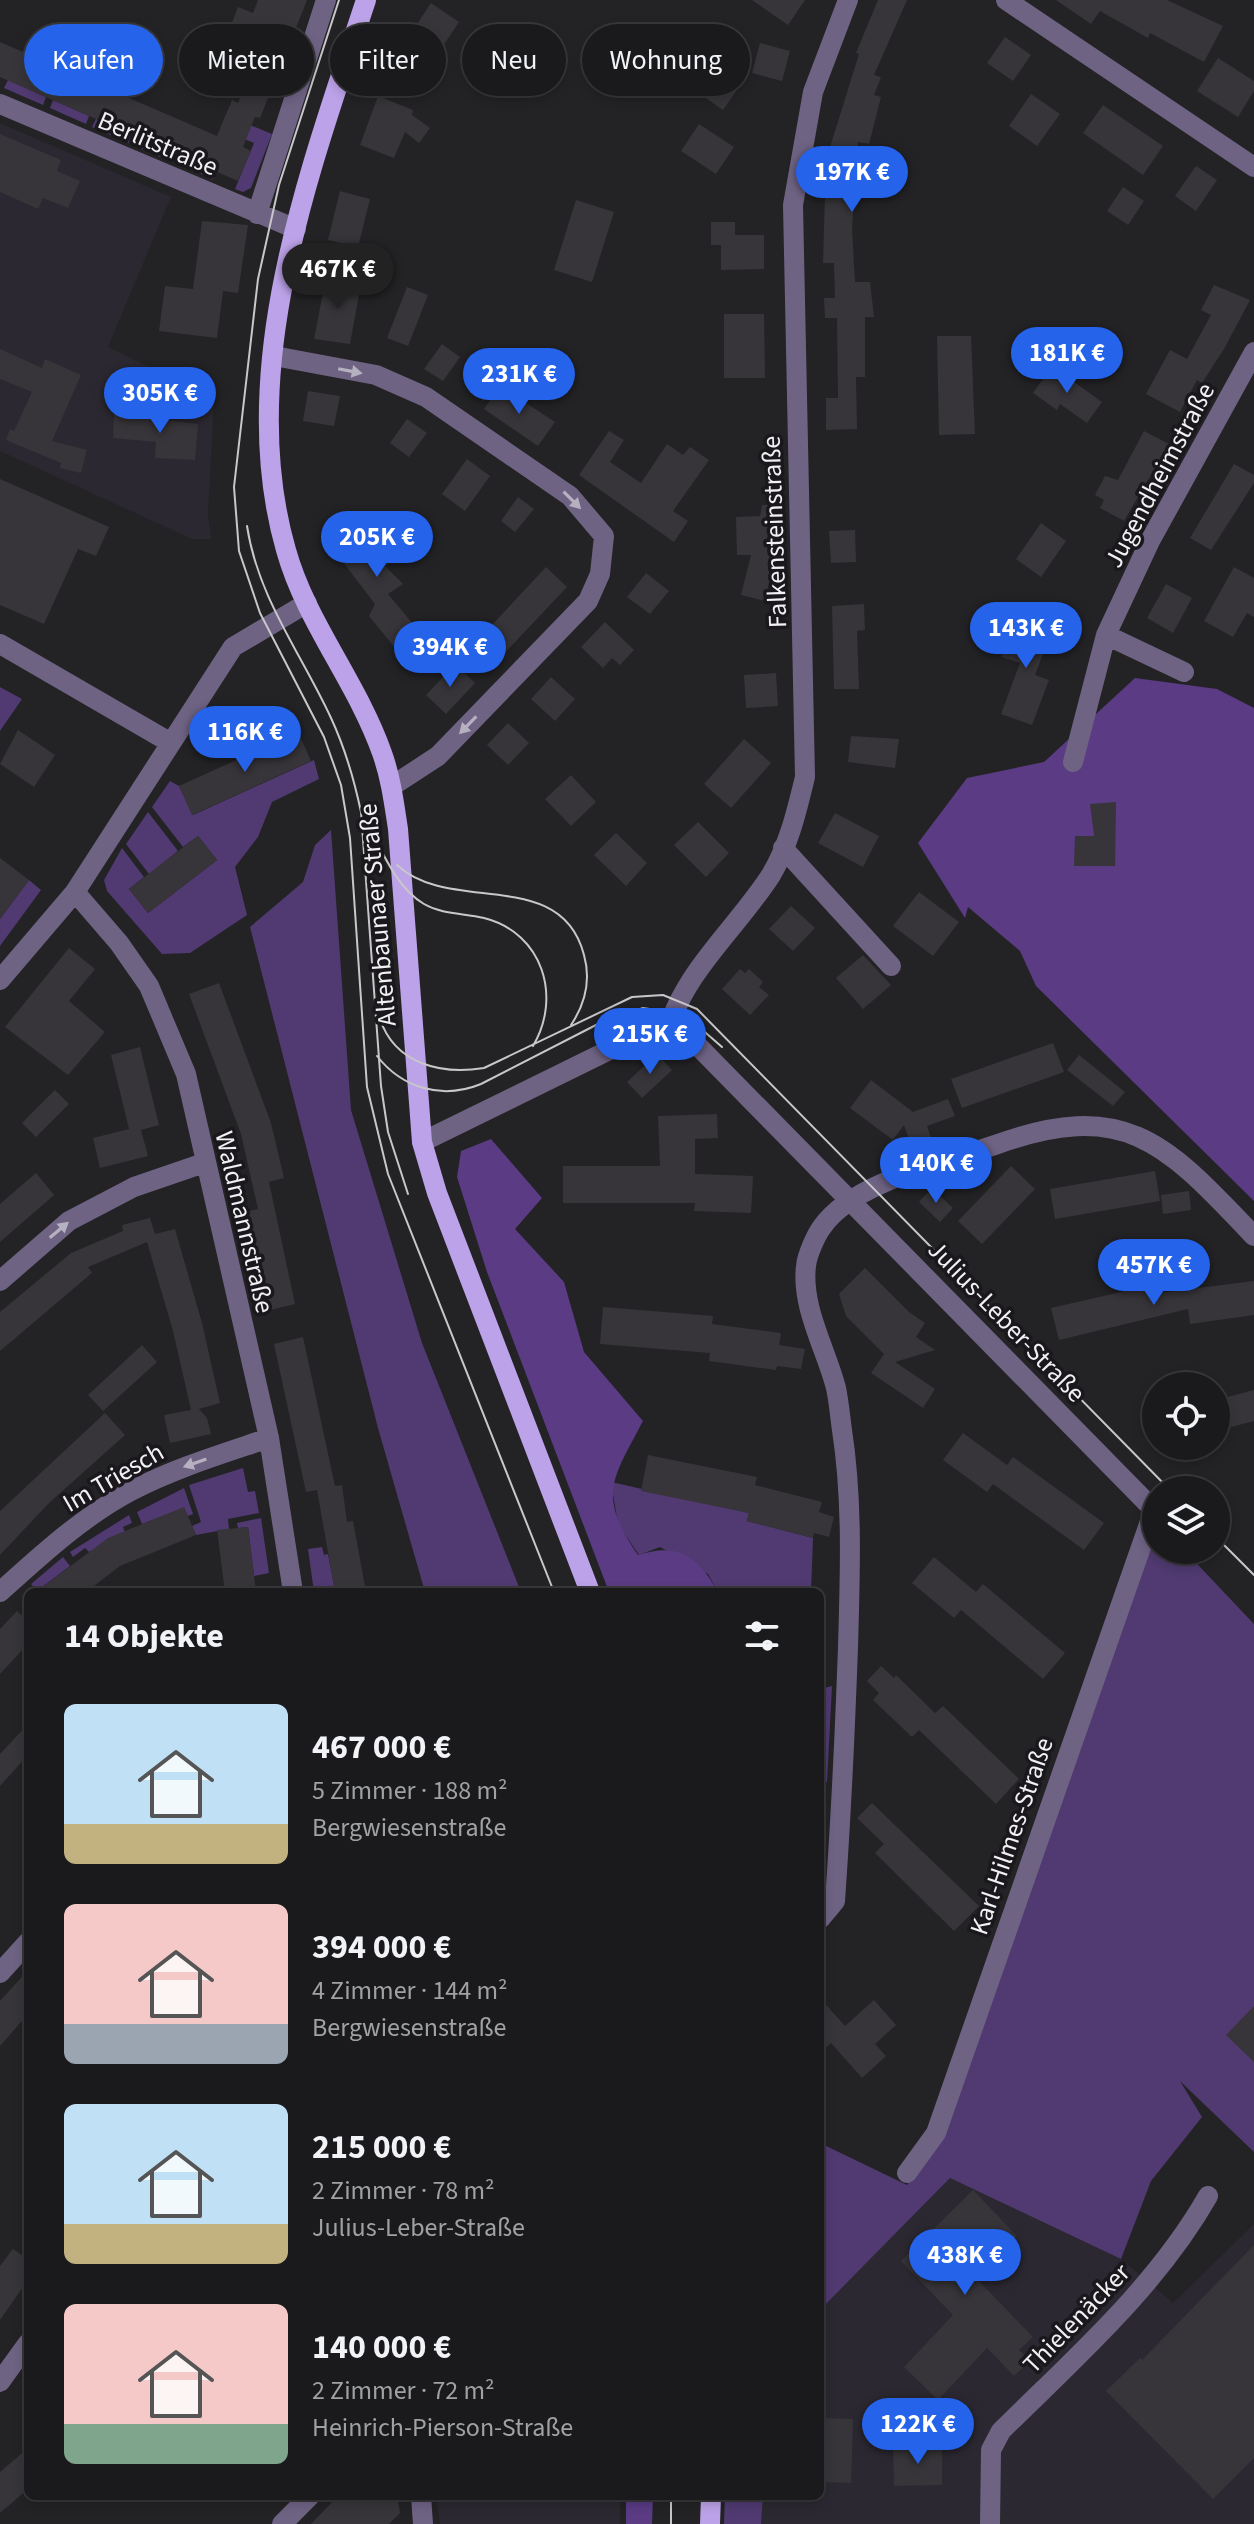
<!DOCTYPE html>
<html lang="de">
<head>
<meta charset="utf-8">
<style>
	body { margin:0; font-family:"Source Sans 3",sans-serif; background:#232325; color:#f1f3f6; height:100vh; display:flex; flex-direction:column; font-size:30px; white-space:nowrap }
	* { box-sizing:border-box; margin:0 }
	p { font-size:26px; color:#9fa1a3 }
	.icon { flex:none; width:44px; height:44px; fill:none; stroke:currentColor; stroke-width:2; stroke-linecap:round; stroke-linejoin:round }
	.map { position:relative; flex:1; overflow:hidden }
	.panel { position:absolute; left:24px; top:1588px; width:800px; height:912px; display:flex; flex-direction:column; background:#1a1a1c; border-radius:12px; box-shadow:0 4px 12px #0003,0 0 0 2px #38383b }
	.panel>* { flex:none }
	.guide { position:absolute; left:24px; top:24px; width:800px; height:72px; display:flex; gap:16px }
	.controls { position:absolute; left:1142px; top:1372px; display:grid; gap:16px }
	.controls a { display:grid; place-items:center; width:88px; height:88px; border-radius:50%; background:#1a1a1c; box-shadow:0 4px 12px #0003,0 0 0 2px #38383b; font-size:40px }
	.price { position:absolute; translate:-50% -68px; padding:0 18px; border-radius:28px; background:#2563eb; color:#fff; font-size:26px; line-height:52px; filter:drop-shadow(0 2px 4px #0008) }
	.price::after { content:''; position:absolute; left:50%; top:48px; width:24px; height:18px; margin-left:-12px; background:inherit; clip-path:polygon(0 0,100% 0,50% 100%) }
	.price.current { background:#222; color:#fff }
	ul { padding:0; list-style:none }
	li { display:flex; align-items:center; gap:24px; height:200px; padding:0 40px }
	li span { display:grid; place-items:center; flex:none; width:224px; height:160px; border-radius:12px; color:#555 }
	li>.icon { margin-inline-start:auto }
	span .icon { width:96px; height:96px; fill:#fffc; stroke-width:1 }
	li b { font-size:34px }
	h2 { display:flex; justify-content:space-between; align-items:center; height:96px; padding:0 40px; font-size:34px }
	.tag { padding:0 28px; border-radius:36px; background:#1a1a1c; box-shadow:0 4px 12px #0003,0 0 0 2px #38383b; font-size:28px; line-height:72px }
	.tag.current { background:#2563eb; color:#fff }
	.map>svg:first-child { display:block }
</style>
</head>
<body>
<div class="map">
<svg width="1254" height="2524" viewBox="0 0 1254 2524">
	<rect width="100%" height="100%" fill="#232225"/>
	<path fill="#2b2831" d="M0 123 171 197 108 347 214 398 208 513 211 539H192L0 451Z
		M950 2178 1121 2259 1173 2303 1254 2224V2524H761L763 2496H820V2310Z
		M436 2496H620V2524H440Z"/>
	<path fill="#503a71" d="M8 80 46 97 43 105 4 88Z
		M53 100 89 116 86 124 50 108Z
		M226 115 272 134 251 188 243 192 235 189 254 143 220 129Z
		M96 119 132 135 129 143 92 127Z
		M139 138 174 153 170 161 135 146Z
		M181 157 216 171 213 179 178 164Z
		M0 687 22 699 0 731Z
		M314 760 319 779 272 802 258 837 235 867 247 915 190 953 162 954 107 891 104 880 122 848 144 877 129 889 148 913 217 860 198 836 183 847 152 807 170 781 179 786 193 815Z
		M148 812 178 851 149 874 126 844Z
		M331 830 351 1110 422 1343 521 1592H425L378 1428 250 927 303 882 315 845Z
		M29 880 41 890 0 946V919Z
		M243 1468 248 1492 255 1491 259 1513 228 1519 229 1529 196 1535 192 1526 201 1522 189 1485Z
		M611 1482 749 1513 747 1521 813 1538 811 1592H718L708 1574 660 1547 639 1555 618 1524Z
		M184 1488 193 1514 188 1516 184 1508 142 1524 137 1512Z
		M129 1515 132 1523 123 1527 125 1532 89 1552 85 1548 73 1557 70 1552Z
		M261 1518 269 1573 254 1576 248 1527 238 1528 237 1523Z
		M1156 1528V1550H1184L1254 1624V2152L1180 2081 1202 2117 1151 2181 1121 2259 950 2178 820 2310V2143L907 2185 944 2135Z
		M322 1547 324 1555 328 1554 335 1591 314 1592 308 1549Z
		M63 1557 70 1566 37 1591 31 1584Z
		M832 1686 827 1782 820 1783V1689Z
		M725 2496H763L761 2524H724Z"/>
	<path fill="#5a3b84" d="M1135 678 1217 689 1254 708V1201L1036 986 1020 951 968 907 965 918 918 843 967 778 1044 762Z
		M491 1139 542 1198 515 1229 564 1282 584 1352 643 1421C612 1480 597 1495 638 1555 678 1542 698 1556 718 1592H609L487 1272 457 1177 461 1151Z
		M626 2496H653L652 2524H626Z"/>
	<path fill="#373539" d="M258 0H307L260 118 255 117 243 147 251 151 238 181 0 77V42L217 136 232 100 238 103 261 46 228 33 238 7 253 13Z
		M752 0H805L788 25Z
		M878 0H907L874 75 881 77 874 95 881 97 869 144 858 142 852 229 855 282H870L874 317H865V377H856L857 429 826 430V398H838L837 318H825L824 298H835L834 263H823L826 160 859 54 856 53Z
		M1056 0H1167L1223 26 1204 62 1150 33 1148 38 1100 11 1091 24Z
		M431 3 459 22 435 58 441 62 429 80 395 57Z
		M1005 37 1031 55 1013 81 987 63Z
		M760 43 790 51 782 81 752 73Z
		M1218 58 1254 81V91L1238 117 1197 91Z
		M708 62 741 84 723 110 690 87Z
		M1031 94 1060 114 1037 146 1009 126Z
		M378 96 413 110 412 115 430 128 419 143 405 132 394 158 360 145Z
		M1103 105 1163 146 1143 175 1083 133Z
		M699 124 734 147 716 174 681 151Z
		M0 134 61 160 57 171 80 181 68 208 43 198 38 209 0 192Z
		M1196 166 1217 180 1196 211 1175 196Z
		M1123 187 1144 201 1128 225 1107 211Z
		M340 191 370 199 358 247 328 240Z
		M576 200 614 212 592 282 554 270Z
		M202 221 248 225 238 293 223 291 217 338 159 331 165 286 193 289Z
		M711 222H735V235H764V269L721 270V245H711Z
		M326 277 361 284 350 344 314 339Z
		M1214 285 1250 300 1224 349 1202 383 1197 380 1180 412 1146 394 1170 350 1187 359 1211 315 1201 310Z
		M407 287 428 295 408 346 387 338Z
		M724 314H764L765 378H724Z
		M937 336H971L975 434 939 435Z
		M442 344 460 357 443 381 424 369Z
		M0 349 42 368 45 359 81 375 52 441 87 450 81 473 60 468 61 463 6 440 10 429 14 431 32 392 0 379Z
		M1052 366 1102 402 1087 423 1060 404 1057 410 1033 393Z
		M500 386 555 422 538 446 484 409Z
		M308 391 340 396 334 426 303 421Z
		M114 414 198 424 195 460 155 458 156 442 113 438Z
		M407 419 427 433 409 457 390 443Z
		M609 431 624 440 610 462 641 483 667 444 683 455 690 447 709 460 673 511 688 521 674 542 579 475Z
		M1144 431 1169 444 1124 521 1100 508 1104 500 1095 495 1105 476 1118 480Z
		M467 459 490 476 465 511 442 494Z
		M1234 464 1254 475V483L1211 550 1190 538Z
		M0 479 109 527 96 556 78 549 44 624 0 605Z
		M518 497 534 509 515 532 501 521Z
		M762 505H768L771 574 765 601 741 595 751 555H737L736 517 760 516Z
		M1041 523 1066 541 1041 577 1016 559Z
		M353 528 356 532 360 529 371 543 390 529 406 550 385 566 403 584 388 594 418 630 396 649 369 616 375 604 330 545Z
		M855 530 856 562 831 563 829 531Z
		M546 567 567 587 499 659 478 640Z
		M1234 567 1254 578V617L1247 613 1233 637 1204 621Z
		M646 573 669 591 650 614 627 597Z
		M1166 584 1192 598 1173 633 1147 618Z
		M864 604 865 630 857 631 859 689H834L832 606Z
		M1016 617 1052 630 1035 675 1049 680 1032 725 1001 714 1020 663 1001 657Z
		M605 622 634 650 620 665 612 658 603 668 581 647Z
		M455 664 475 683 446 714 426 695Z
		M776 673 778 706 746 708 744 675Z
		M551 677 575 699 555 721 531 699Z
		M508 723 529 743 508 765 487 745Z
		M18 730 55 755 34 787 0 764Z
		M298 732 311 761 192 815 179 786Z
		M851 736 899 739 895 768 848 762Z
		M744 739 771 763 731 808 704 784Z
		M571 775 596 802 571 826 545 799Z
		M1116 802 1115 866H1074L1075 836H1094L1090 804Z
		M835 813 879 836 863 867 818 843Z
		M698 822 729 853 706 877 674 845Z
		M616 833 647 863 626 886 594 855Z
		M198 836 217 860 148 913 129 889Z
		M0 858 29 880 0 919Z
		M919 892 959 922 933 956 893 926Z
		M791 906 815 928 793 951 769 929Z
		M69 948 95 969 69 1001 105 1032 68 1075 5 1027Z
		M863 955 891 985 863 1009 836 978Z
		M740 969 745 973 749 969 763 982 759 987 769 995 750 1015 722 989Z
		M219 983 271 1123 284 1178 269 1182 295 1304 266 1311 245 1212 258 1209 241 1134 189 994Z
		M1053 1043 1064 1072 962 1108 951 1079Z
		M140 1047 159 1125 141 1130 148 1156 100 1168 93 1138 129 1129 111 1055Z
		M657 1054 672 1070 642 1098 627 1082Z
		M1079 1055 1125 1092 1113 1106 1067 1070Z
		M871 1080 913 1112 948 1099 955 1116 927 1126 934 1146 914 1153 904 1125 893 1140 850 1108Z
		M55 1090 69 1104 36 1137 22 1123Z
		M717 1114 718 1138 695 1139V1174L753 1176 751 1213 694 1211 695 1203H563V1166H660L658 1116Z
		M1011 1166 1035 1189 982 1244 958 1221Z
		M1155 1171 1160 1201 1055 1219 1050 1189Z
		M36 1173 54 1195 0 1242V1204Z
		M932 1188 953 1208 940 1222 919 1202Z
		M1189 1191 1191 1210 1163 1214 1161 1195Z
		M150 1218 155 1234 175 1229 202 1323 220 1403 199 1409 207 1418 211 1434 170 1443 164 1415 191 1410 173 1331 147 1242 88 1267 92 1273 0 1351V1312L71 1253 123 1231 122 1225Z
		M865 1268 909 1312 925 1323 916 1337 935 1350 895 1362 935 1389 923 1408 871 1373 884 1354 846 1316 839 1294Z
		M1254 1281V1315L1190 1324 1188 1309 1059 1340 1051 1308 1156 1284 1158 1293Z
		M603 1307 713 1316 712 1324 781 1333 779 1345 805 1349 801 1369 777 1366 776 1370 709 1361 710 1353 600 1344Z
		M303 1337 335 1486 342 1485 347 1522 353 1521 366 1592H335L317 1490 306 1492 274 1344Z
		M142 1345 157 1362 103 1411 88 1395Z
		M1254 1390V1421L1216 1431V1400Z
		M105 1413 125 1435 49 1503 0 1555V1511Z
		M963 1433 1007 1465 1013 1457 1104 1523 1084 1550 993 1484 987 1492 943 1460Z
		M648 1455 757 1477 755 1485 822 1502 819 1512 834 1517 829 1537 814 1533 813 1538 747 1521 749 1513 641 1491Z
		M184 1507 196 1535 120 1566 86 1592H36L108 1538Z
		M248 1527 256 1592H225L217 1530Z
		M934 1557 976 1592 983 1584 1065 1653 1043 1679 961 1610 954 1618 912 1583Z
		M17 1611 28 1621V1644L0 1674V1629Z
		M881 1666 894 1678 896 1675 935 1713 943 1706 1019 1779 996 1804 919 1730 912 1737 873 1700 879 1693 867 1681Z
		M28 1724V1755L0 1786V1754Z
		M872 1803 979 1906 954 1931 875 1853 884 1844 857 1818Z
		M28 1970V2014L0 2046V2001Z
		M820 1998 845 2026 874 2000 896 2025 875 2044 886 2056 862 2078 831 2043 820 2053Z
		M1254 2006V2062L1226 2035Z
		M973 2190 1017 2236 975 2277 1033 2337 1019 2350 1030 2361 1014 2376 987 2348 938 2400 904 2367 953 2315 901 2261Z
		M1254 2245V2458L1213 2499 1106 2391 1140 2358 1142 2360Z
		M13 2249 28 2259V2280L0 2320V2266Z
		M820 2418 853 2419 851 2483 820 2482Z
		M893 2446H942V2485L894 2486Z
		M28 2448V2489L0 2513V2472Z
		M338 2496H397L400 2513 389 2524H311Z"/>
	<g fill="none" stroke-linecap="round" stroke-linejoin="round">
		<path stroke="#6f6384" stroke-width="20" d="M1006 0 1254 167
			M0 104 296 229
			M257 214 326 0
			M274 356 376 375 426 397 570 496 604 536 600 574 588 601 438 756 392 786
			M1106 635 1184 672
			M0 644 171 743
			M1073 762 1106 635 1150 541 1254 352
			M783 848 891 966
			M75 892 119 943 149 986 186 1074 269 1438 293 1592
			M0 980 75 892 233 647 307 603
			M667 1032C685 970 737 928 771 875 789 845 797 810 805 777L793 205 813 92 848 0
			M422 1142 646 1032H667L698 1046 1154 1510 936 2133 907 2173
			M0 1281 69 1221 134 1187 204 1163
			M0 1592C41 1555 82 1517 131 1491 175 1468 222 1454 269 1438
			M820 1919 835 1901C841 1816 845 1732 848 1647 850 1575 853 1502 842 1430 840 1416 839 1402 836 1388 826 1349 801 1307 806 1266 807 1255 816 1235 822 1227 853 1182 945 1162 995 1145 1127 1097 1167 1145 1254 1236
			M0 1973 28 1942
			M0 2382 28 2343
			M421 2496 423 2524
			M282 2524 310 2496
			M990 2524 991 2450 1001 2431C1075 2358 1156 2287 1208 2196"/>
		<path stroke="#bca2e8" stroke-width="20" d="M366 0C310 170 234 370 286 550 306 622 357 682 382 753 391 778 394 803 398 829L422 1142 437 1193 590 1592
			M710 2524 711 2496"/>
		<path stroke="#c8c7c9" stroke-width="2" d="M339 0 279 185 258 279 234 487 239 551 260 613 324 737 341 785 350 838 367 1087 388 1174 554 1592
			M247 526C258 598 301 653 331 718 345 748 354 779 361 812L381 1086 388 1132 408 1194
			M365 819C381 848 395 887 424 904 443 915 464 913 484 918 543 933 562 997 533 1046
			M397 865C450 915 561 866 584 955 591 980 585 1004 571 1025
			M380 1019C395 1064 441 1075 484 1068L632 997 663 995 697 1009 1170 1490
			M377 1056C402 1088 442 1100 481 1084L596 1025 643 1008 676 1013 691 1020 722 1047
			M1216 1537 1254 1575
			M671 2524V2496"/>
	</g>
	<defs><path id="oneway-solid" d="M-6-.8H1V-3.2L6.5 0L1 3.2V.8H-6Z" transform="scale(2)"/></defs>
	<g fill="#b6b1c0">
		<use href="#oneway-solid" transform="translate(350 371) rotate(11)"/>
		<use href="#oneway-solid" transform="translate(572 500) rotate(45)"/>
		<use href="#oneway-solid" transform="translate(468 725) rotate(134)"/>
		<use href="#oneway-solid" transform="translate(59 1230) rotate(-40)"/>
		<use href="#oneway-solid" transform="translate(195 1463) rotate(161)"/>
	</g>
	<g text-anchor="middle" stroke-width="7" stroke-linejoin="round" paint-order="stroke">
		<g font-size="26" fill="#f1f0f2" stroke="#1a181c">
			<text transform="translate(158 143) rotate(23)" y="9">Berlitstraße</text>
			<text transform="translate(1159 475) rotate(-62)" y="9">Jugendheimstraße</text>
			<text transform="translate(774 532) rotate(-92)" y="9">Falkensteinstraße</text>
			<text transform="translate(377 915) rotate(-95)" y="9">Altenbaunaer Straße</text>
			<text transform="translate(245 1222) rotate(77)" y="9">Waldmannstraße</text>
			<text transform="translate(1007 1321) rotate(46)" y="9">Julius-Leber-Straße</text>
			<text transform="translate(113 1477) rotate(-30)" y="9">Im Triesch</text>
			<text transform="translate(1011 1836) rotate(-71)" y="9">Karl-Hilmes-Straße</text>
			<text transform="translate(1076 2318) rotate(-46)" y="9">Thielenäcker</text>
		</g>
	</g>
</svg>
<div class="controls">
<a><svg class="icon" aria-label="locate" viewBox="0 0 24 24"><circle cx="12" cy="12" r="6"/><path d="M12 2v4M12 18v4M2 12h4M18 12h4"/></svg></a>
<a><svg class="icon" aria-label="layers" viewBox="0 0 24 24"><path d="M12 4l9 5-9 5-9-5zM3 14l9 5 9-5"/></svg></a>
</div>
<b class="price" style="left:852px;top:214px">197K €</b>
<b class="price current" style="left:338px;top:311px">467K €</b>
<b class="price" style="left:1067px;top:395px">181K €</b>
<b class="price" style="left:519px;top:416px">231K €</b>
<b class="price" style="left:160px;top:435px">305K €</b>
<b class="price" style="left:377px;top:579px">205K €</b>
<b class="price" style="left:1026px;top:670px">143K €</b>
<b class="price" style="left:450px;top:689px">394K €</b>
<b class="price" style="left:245px;top:774px">116K €</b>
<b class="price" style="left:650px;top:1076px">215K €</b>
<b class="price" style="left:936px;top:1205px">140K €</b>
<b class="price" style="left:1154px;top:1307px">457K €</b>
<b class="price" style="left:965px;top:2297px">438K €</b>
<b class="price" style="left:918px;top:2466px">122K €</b>
<div class="guide">
<a class="tag current">Kaufen</a>
<a class="tag">Mieten</a>
<a class="tag">Filter</a>
<a class="tag">Neu</a>
<a class="tag">Wohnung</a>
</div>
<section class="panel">
<h2>14 Objekte<svg class="icon" aria-label="filters" viewBox="0 0 24 24"><path d="M4 7h16M4 17h16"/><circle cx="9" cy="7" r="2"/><circle cx="15" cy="17" r="2"/></svg></h2>
<ul>
<li><span style="background:linear-gradient(#bfe0f5 75%,#c2b280 0)"><svg class="icon" aria-label="home" viewBox="0 0 24 24"><path d="M3 11l9-7 9 7M6 9v11h12V9"/></svg></span><div><b>467 000 €</b><p>5 Zimmer · 188 m²</p><p>Bergwiesenstraße</p></div></li>
<li><span style="background:linear-gradient(#f6c9c9 75%,#9aa5b1 0)"><svg class="icon" aria-label="home" viewBox="0 0 24 24"><path d="M3 11l9-7 9 7M6 9v11h12V9"/></svg></span><div><b>394 000 €</b><p>4 Zimmer · 144 m²</p><p>Bergwiesenstraße</p></div></li>
<li><span style="background:linear-gradient(#bfe0f5 75%,#c2b280 0)"><svg class="icon" aria-label="home" viewBox="0 0 24 24"><path d="M3 11l9-7 9 7M6 9v11h12V9"/></svg></span><div><b>215 000 €</b><p>2 Zimmer · 78 m²</p><p>Julius-Leber-Straße</p></div></li>
<li><span style="background:linear-gradient(#f6c9c9 75%,#7fa58c 0)"><svg class="icon" aria-label="home" viewBox="0 0 24 24"><path d="M3 11l9-7 9 7M6 9v11h12V9"/></svg></span><div><b>140 000 €</b><p>2 Zimmer · 72 m²</p><p>Heinrich-Pierson-Straße</p></div></li>
</ul>
</section>
</div>
</body>
</html>
